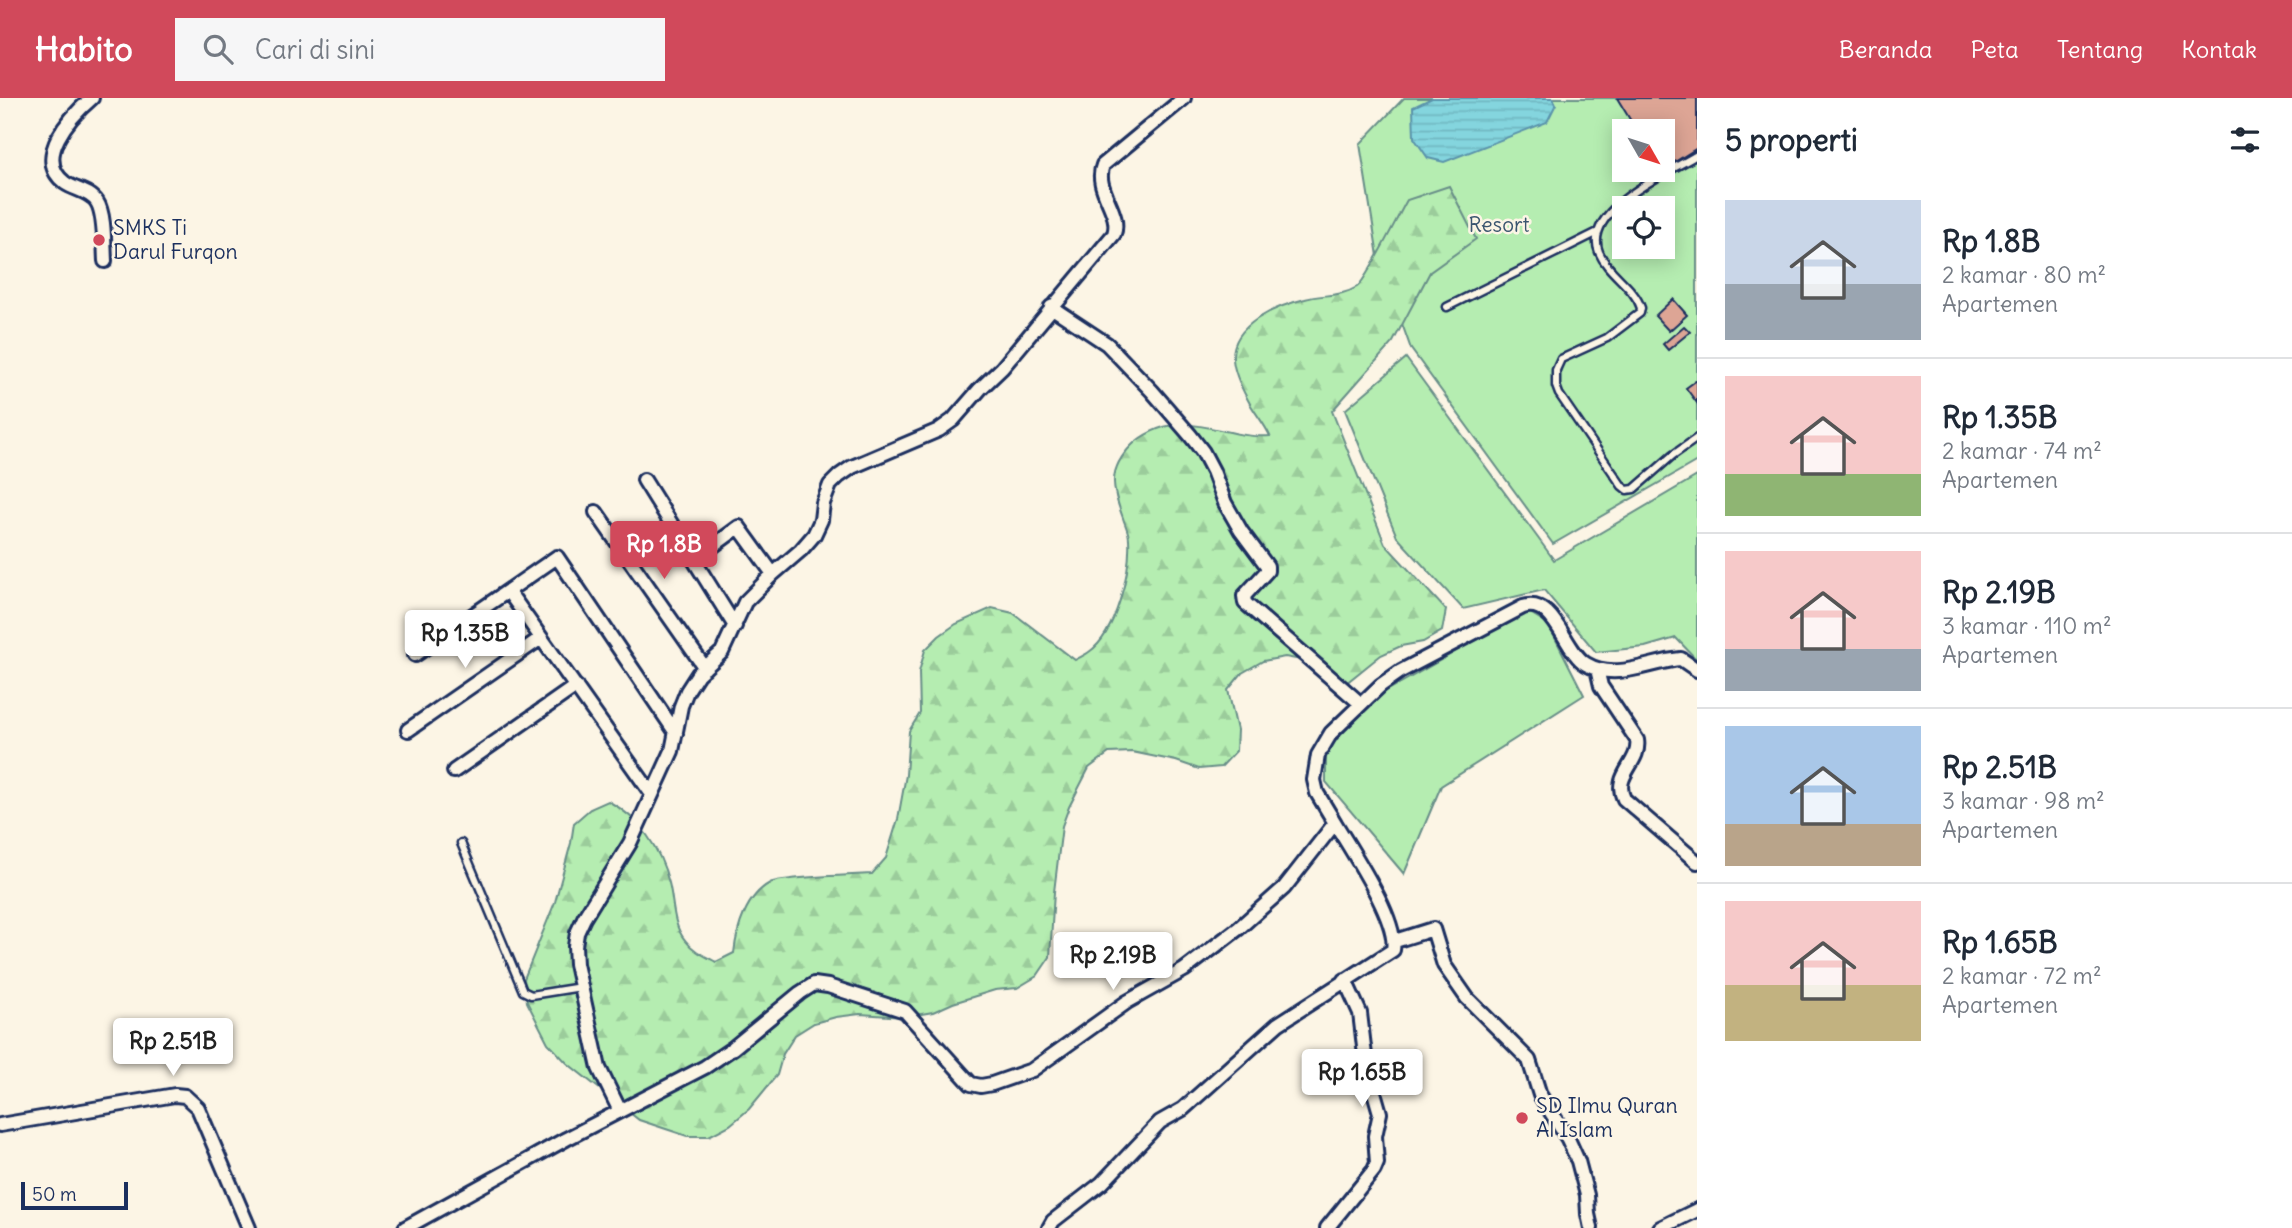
<!DOCTYPE html>
<html lang="id">
<head>
<meta charset="utf-8">
<style>
	body { margin:0; font-family:Delius,sans-serif; background:#f6f6f7; color:#1f2937; height:100vh; display:flex; flex-direction:column; font-size:26px; white-space:nowrap }
	* { box-sizing:border-box; margin:0 }
	p { font-size:23px; color:#747a83 }
	.icon { flex:none; width:38px; height:38px; fill:none; stroke:currentColor; stroke-width:2; stroke-linecap:round; stroke-linejoin:round }
	.map { position:relative; flex:1; overflow:hidden }
	.panel { display:flex; flex-direction:column; background:#fff; width:595px }
	.panel>* { flex:none }
	.needle { width:46px; rotate:129deg }
	.tools { position:absolute; left:1612px; top:21px; display:grid; gap:14px }
	.tools a { display:grid; place-items:center; width:63px; height:63px; border-radius:0px; background:#fff; box-shadow:0 4px 18px #0003; font-size:35px }
	.scale { position:absolute; left:21px; bottom:18px; width:107px; box-sizing:border-box; padding-left:7px; border:4px solid #1b2f5e; border-top:0; font-size:19px; line-height:24px; white-space:nowrap; color:#1b2f5e; -webkit-text-stroke:5px #fcf5e5; paint-order:stroke }
	.price { position:absolute; translate:-50% -60px; padding:0 16px; border-radius:7px; background:#fff; color:#222; font-size:23px; line-height:46px; filter:drop-shadow(0 2px 4px #0008) }
	.price::after { content:''; position:absolute; left:50%; top:42px; width:21px; height:16px; margin-left:-10px; background:inherit; clip-path:polygon(0 0,100% 0,50% 100%) }
	.price.on { background:#d1495b; color:#fff }
	ul { padding:0; list-style:none }
	li { display:flex; align-items:center; gap:21px; height:175px; padding:0 28px }
	li+li { border-top:2px solid #e0e1e3 }
	li span { display:grid; place-items:center; flex:none; width:196px; height:140px; border-radius:0px; color:#555 }
	li>.icon { margin-inline-start:auto }
	span .icon { width:84px; height:84px; fill:#fffc; stroke-width:1 }
	li b { font-size:30px }
	h2 { display:flex; justify-content:space-between; align-items:center; height:84px; padding:0 28px; font-size:30px }
	header { display:flex; align-items:center; gap:42px; box-sizing:border-box; height:98px; padding:0 35px; background:#d1495b; color:#fff }
	header strong { font-size:33px }
	nav { display:flex; gap:38px; margin-inline-start:auto; font-size:24px }
	.search { width:490px; height:63px; background:#f6f6f7; display:flex; align-items:center; gap:18px; box-sizing:border-box; padding:0 24px; border-radius:0px; color:#747a83; font-size:26px }
	main { display:flex; flex:1; min-height:0 }
	.map>svg:first-child { display:block }
</style>
</head>
<body>
<header>
<strong>Habito</strong>
<div class="search"><svg class="icon" aria-label="search" viewBox="0 0 24 24"><circle cx="10" cy="10" r="6"/><path d="M15 15l6 6"/></svg>Cari di sini</div>
<nav><a>Beranda</a><a>Peta</a><a>Tentang</a><a>Kontak</a></nav>
</header>
<main>
<div class="map">
<svg width="1697" height="1130" viewBox="0 0 1697 1130">
	<defs>
		<pattern id="forest-firs" width="22" height="20" patternUnits="userSpaceOnUse" patternTransform="scale(1.75)"><rect width="22" height="20" fill="#b5edb1"/><path d="M5 1l3.5 6h-7zM16 11l3.5 6h-7z" fill="#9bcc9b"/></pattern>
		<pattern id="water-rules" width="6" height="5" patternUnits="userSpaceOnUse" patternTransform="scale(1.75)"><rect width="6" height="5" fill="#84d5de"/><path d="M0 2.5h6" fill="none" stroke="#71b7c1"/></pattern>
	</defs>
	<rect width="100%" height="100%" fill="#fcf5e5"/>
	<filter id="ink" filterUnits="userSpaceOnUse"><feTurbulence type="fractalNoise" baseFrequency=".0143" numOctaves="2"/><feDisplacementMap in="SourceGraphic" scale="14" xChannelSelector="R" yChannelSelector="G"/><feConvolveMatrix kernelMatrix="1 2 1 2 8 2 1 2 1" color-interpolation-filters="sRGB"/></filter>
	<g filter="url(#ink)">
		<path fill="#b5edb1" stroke="#688e88" stroke-width="2" fill-rule="evenodd" d="M1404 0H1697V363L1553 446 1411 251 1378 158 1360 46ZM1624 33H1662V72H1624ZM1624 110H1662V149H1624Z
			M1406 260 1554 462 1697 378V562L1676 540 1645 549 1596 554 1544 492 1463 511 1397 439 1345 312Z
			M1527 513 1548 526 1584 597 1441 688 1404 776 1326 684V653L1376 599Z"/>
		<path fill="url(#forest-firs)" stroke="#688e88" stroke-width="2" d="M1449 88 1476 141 1430 174 1393 244 1332 313 1385 446 1446 512 1442 533 1423 544 1401 548 1381 557 1345 586 1307 563 1285 559 1263 563 1242 575 1228 592 1237 632 1236 653 1221 669 1199 671 1176 663 1132 654 1109 655 1089 670 1069 709 1062 728 1054 794 1050 859 1037 878 1017 890 995 892 953 905 933 914 904 919 860 916 836 919 814 925 795 937 783 956 777 977 749 1011 730 1027 709 1038H687L639 1022 567 965 548 945 527 904 524 881 555 804 571 745 574 725 590 711 608 703C640 720 660 750 669 785 674 804 672 826 685 842 693 853 705 858 716 864L734 855C737 830 746 798 770 785 779 779 856 777 872 776L886 760 898 721 906 677 909 633 920 615 919 574 925 552 939 538 956 526 992 510 1013 515 1075 562C1080 559 1085 557 1089 554 1116 536 1131 472 1129 441 1129 434 1125 427 1123 420 1112 390 1107 372 1132 347 1142 337 1160 328 1175 327 1207 324 1238 341 1270 338 1264 325 1254 314 1248 302 1242 291 1234 274 1233 261 1231 226 1277 208 1305 201 1323 196 1341 199 1357 189 1366 183 1399 116 1407 102Z"/>
		<path fill="url(#water-rules)" stroke="#5a93ab" stroke-width="2" d="M1432 0H1553L1556 6 1547 24 1444 64 1428 60 1414 40 1413 9Z"/>
		<path fill="#dda595" stroke="#1b2f5e" stroke-width="2" d="M1617 0H1697V50L1662 72V33H1637Z
			M1673 201 1687 217 1669 233 1655 218Z
			M1684 228 1690 234 1668 252 1663 246Z
			M1697 282V305L1686 290Z"/>
		<g fill="none" stroke-linecap="round" stroke-linejoin="round">
			<defs>
				<path id="service" d="M1697 57C1669 74 1582 112 1599 154 1608 176 1634 188 1641 210L1640 215 1607 240 1561 261 1556 272V288L1559 296 1622 388 1627 392 1634 391 1673 357 1697 340
					M1447 209 1598 134
					M461 745 523 893 531 897 581 889"/>
				<path id="minor" d="M92 0C71 18 32 60 65 85 75 92 90 93 97 104 105 116 104 147 105 163
					M1051 209 1107 246 1152 293 1190 337 1203 354 1213 373 1225 405 1241 433 1267 468V473L1244 498 1245 505 1361 606
					M644 382 735 528
					M596 414 705 570
					M694 462 739 429 773 476
					M508 493 651 695
					M415 557 557 459 676 635
					M1597 571 1601 588 1637 642C1641 665 1612 677 1624 701L1697 764
					M408 632 541 540
					M454 673 576 588
					M1395 843 1433 831 1444 867 1467 900 1529 962 1540 997 1568 1041 1578 1063 1587 1097 1588 1116 1591 1130
					M620 1013 599 970 576 866 575 848 577 835 584 820 630 745 672 653 681 608 687 593 698 576 722 554 745 504 773 476 801 452 814 437 821 422 823 405 830 387 839 378 852 369 939 332 953 322 980 291 1002 270 1114 136C1122 114 1093 91 1103 67L1184 0
					M0 1027 175 997 185 998 198 1010 249 1130
					M405 1130 566 1041 705 969 733 950 800 895 814 886 828 888 905 913 971 986 981 988 992 986 1032 972 1127 904 1184 872 1239 830 1284 790 1335 725 1317 695 1314 682 1318 657 1331 635 1381 587 1401 573 1523 509C1555 499 1564 553 1586 566 1616 584 1651 563 1681 561L1697 572
					M1049 1130 1053 1123 1102 1085 1160 1024 1183 1011 1278 926 1393 852C1399 823 1351 752 1335 725
					M1327 1130 1374 1072 1377 1065 1375 1038 1380 1015 1366 966 1360 915 1345 882
					M1660 1130 1697 1112"/>
			</defs>
			<use href="#service" stroke="#1b2f5e" stroke-width="11"/>
			<use href="#minor" stroke="#1b2f5e" stroke-width="18"/>
			<use href="#service" stroke="#fcf5e5" stroke-width="6"/>
			<use href="#minor" stroke="#fcf5e5" stroke-width="12"/>
		</g>
	</g>
	<g fill="#d1495b" stroke="#fcf5e5" stroke-width="2.5">
		<circle cx="99" cy="142" r="7"/>
		<circle cx="1522" cy="1020" r="7"/>
	</g>
	<g text-anchor="middle" stroke-width="5" stroke-linejoin="round" paint-order="stroke">
		<g font-size="21" fill="#3a556f" stroke="#fcf5e5">
			<text x="1499" y="134">Resort</text>
		</g>
		<g font-size="21" fill="#1b2f5e" stroke="#fcf5e5" text-anchor="start">
			<text x="113" y="137">SMKS Ti<tspan x="113" dy="24">Darul Furqon</tspan></text>
			<text x="1536" y="1015">SD Ilmu Quran<tspan x="1536" dy="24">Al Islam</tspan></text>
		</g>
	</g>
</svg>
<div class="tools">
<a><svg class="needle" viewBox="-14 -14 28 28"><path d="M0-13l5 13h-10z" fill="#e53935"/><path d="M0 13l5-13h-10z" fill="#747a83"/></svg></a>
<a><svg class="icon" aria-label="locate" viewBox="0 0 24 24"><circle cx="12" cy="12" r="6"/><path d="M12 2v4M12 18v4M2 12h4M18 12h4"/></svg></a>
</div>
<div class="scale">50 m</div>
<b class="price on" style="left:664px;top:483px">Rp 1.8B</b>
<b class="price" style="left:465px;top:572px">Rp 1.35B</b>
<b class="price" style="left:1113px;top:894px">Rp 2.19B</b>
<b class="price" style="left:173px;top:980px">Rp 2.51B</b>
<b class="price" style="left:1362px;top:1011px">Rp 1.65B</b>
</div>
<section class="panel">
<h2>5 properti<svg class="icon" aria-label="filters" viewBox="0 0 24 24"><path d="M4 7h16M4 17h16"/><circle cx="9" cy="7" r="2"/><circle cx="15" cy="17" r="2"/></svg></h2>
<ul>
<li><span style="background:linear-gradient(#c9d6e8 60%,#9aa5b1 0)"><svg class="icon" aria-label="home" viewBox="0 0 24 24"><path d="M3 11l9-7 9 7M6 9v11h12V9"/></svg></span><div><b>Rp 1.8B</b><p>2 kamar · 80 m²</p><p>Apartemen</p></div></li>
<li><span style="background:linear-gradient(#f6c9c9 70%,#8fb573 0)"><svg class="icon" aria-label="home" viewBox="0 0 24 24"><path d="M3 11l9-7 9 7M6 9v11h12V9"/></svg></span><div><b>Rp 1.35B</b><p>2 kamar · 74 m²</p><p>Apartemen</p></div></li>
<li><span style="background:linear-gradient(#f6c9c9 70%,#9aa5b1 0)"><svg class="icon" aria-label="home" viewBox="0 0 24 24"><path d="M3 11l9-7 9 7M6 9v11h12V9"/></svg></span><div><b>Rp 2.19B</b><p>3 kamar · 110 m²</p><p>Apartemen</p></div></li>
<li><span style="background:linear-gradient(#a9c7e8 70%,#b9a48a 0)"><svg class="icon" aria-label="home" viewBox="0 0 24 24"><path d="M3 11l9-7 9 7M6 9v11h12V9"/></svg></span><div><b>Rp 2.51B</b><p>3 kamar · 98 m²</p><p>Apartemen</p></div></li>
<li><span style="background:linear-gradient(#f6c9c9 60%,#c2b280 0)"><svg class="icon" aria-label="home" viewBox="0 0 24 24"><path d="M3 11l9-7 9 7M6 9v11h12V9"/></svg></span><div><b>Rp 1.65B</b><p>2 kamar · 72 m²</p><p>Apartemen</p></div></li>
</ul>
</section>
</main>
</body>
</html>
